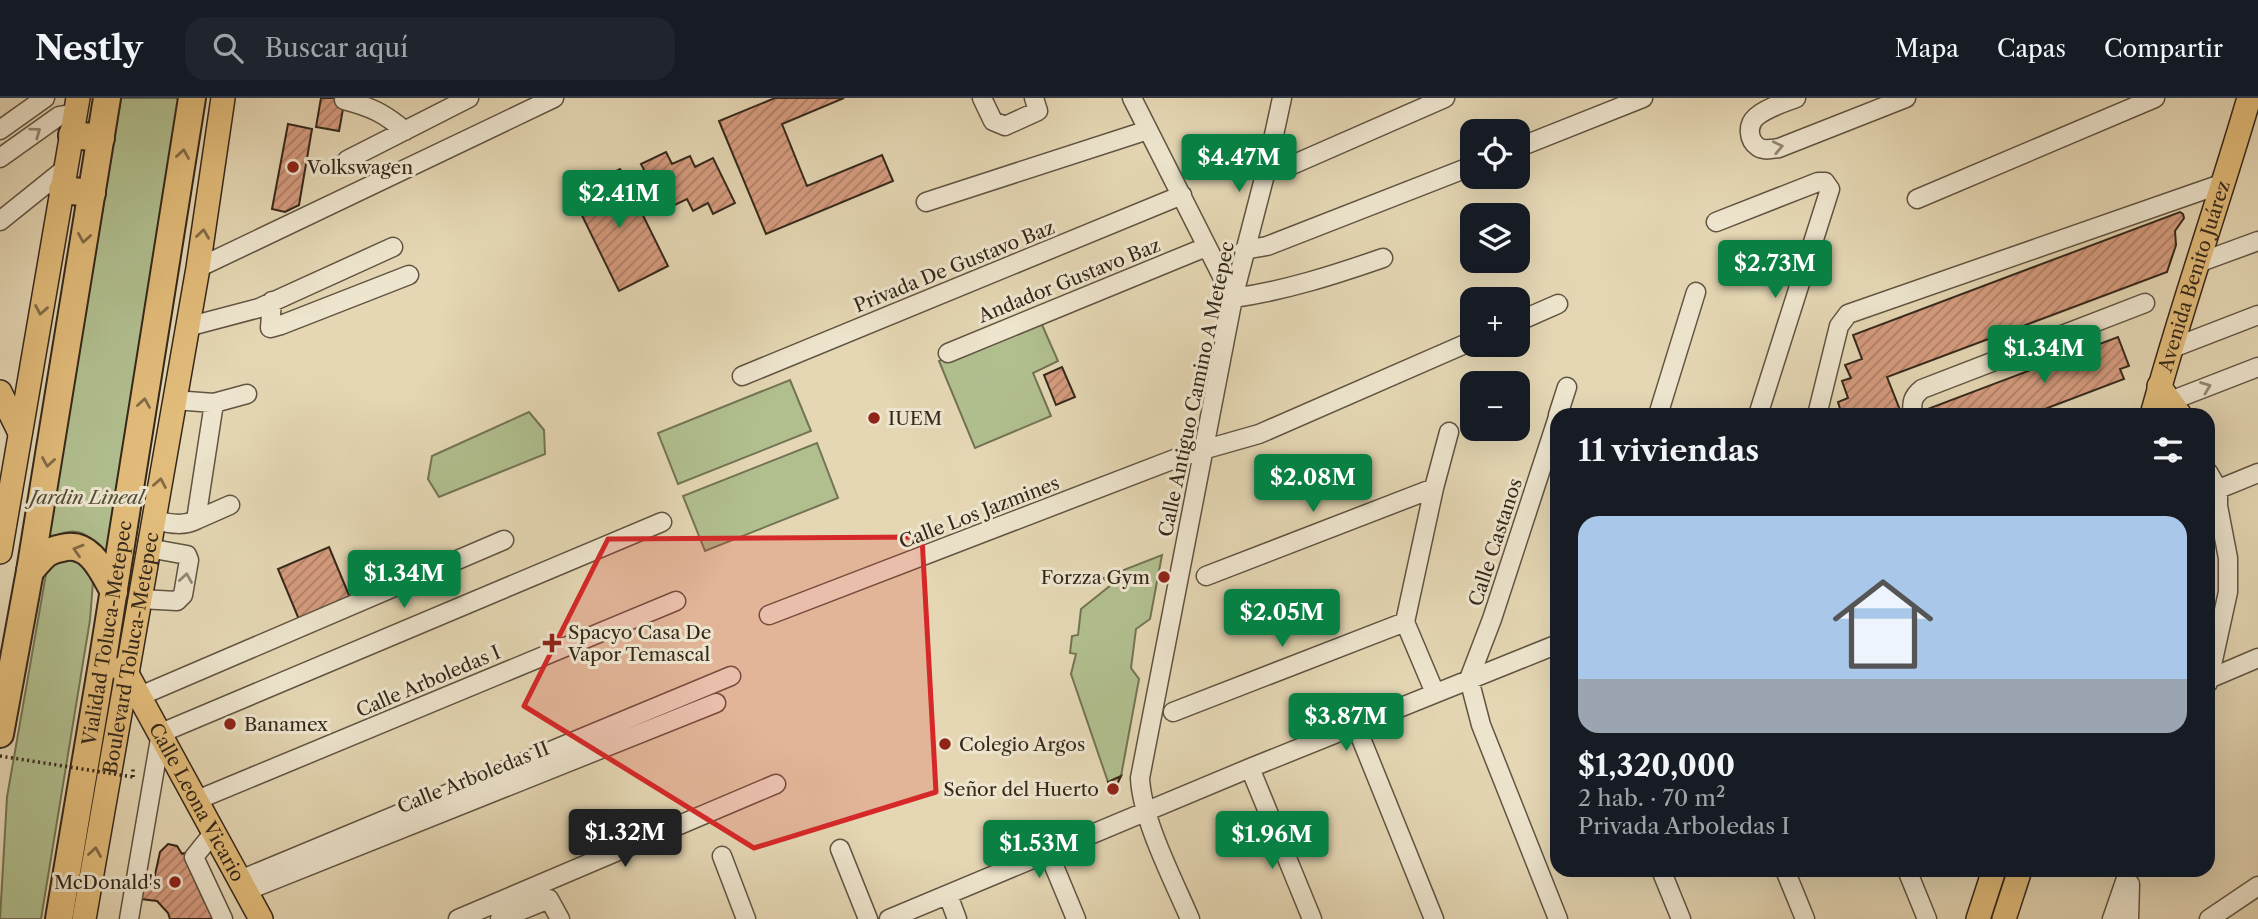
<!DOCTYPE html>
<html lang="es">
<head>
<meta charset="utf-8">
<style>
	body { margin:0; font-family:"Libre Caslon Text",serif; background:#20242c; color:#f1f3f6; height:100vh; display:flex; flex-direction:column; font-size:26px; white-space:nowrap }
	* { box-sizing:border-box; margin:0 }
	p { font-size:23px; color:#9ea1a6 }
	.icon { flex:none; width:38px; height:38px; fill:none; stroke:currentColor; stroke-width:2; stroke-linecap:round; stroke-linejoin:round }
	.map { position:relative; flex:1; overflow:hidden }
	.panel { position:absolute; left:1550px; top:310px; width:665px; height:469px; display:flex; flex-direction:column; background:#171b24; border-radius:21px; box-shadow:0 7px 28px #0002 }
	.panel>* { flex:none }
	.fabs { position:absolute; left:1460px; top:21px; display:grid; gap:14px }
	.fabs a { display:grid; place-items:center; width:70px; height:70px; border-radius:14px; background:#171b24; box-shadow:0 7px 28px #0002; font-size:35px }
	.price { position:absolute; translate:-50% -60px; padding:0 16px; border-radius:7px; background:#0b8043; color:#fff; font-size:23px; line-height:46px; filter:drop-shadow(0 2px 4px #0008) }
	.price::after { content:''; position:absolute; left:50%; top:42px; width:21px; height:16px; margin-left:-10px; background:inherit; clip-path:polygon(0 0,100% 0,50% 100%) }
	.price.current { background:#222; color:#fff }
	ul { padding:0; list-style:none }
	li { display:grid; align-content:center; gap:14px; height:371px; padding:0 28px }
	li+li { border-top:2px solid #363941 }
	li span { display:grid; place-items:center; height:217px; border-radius:21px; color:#555 }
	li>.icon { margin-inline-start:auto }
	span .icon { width:126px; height:126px; fill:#fffc; stroke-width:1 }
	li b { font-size:30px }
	h2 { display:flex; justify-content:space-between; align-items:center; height:84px; padding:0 28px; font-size:30px }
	header { display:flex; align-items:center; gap:42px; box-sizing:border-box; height:98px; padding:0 35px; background:#171b24; border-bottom:2px solid #363941 }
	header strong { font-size:33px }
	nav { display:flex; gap:38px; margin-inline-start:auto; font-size:24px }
	.search { width:490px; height:63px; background:#20242c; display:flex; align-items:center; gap:18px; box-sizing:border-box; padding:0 24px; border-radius:21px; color:#9ea1a6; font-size:26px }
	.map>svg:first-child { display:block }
</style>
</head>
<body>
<header>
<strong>Nestly</strong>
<div class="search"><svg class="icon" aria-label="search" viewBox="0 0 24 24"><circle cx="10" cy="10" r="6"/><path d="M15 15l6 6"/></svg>Buscar aquí</div>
<nav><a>Mapa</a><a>Capas</a><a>Compartir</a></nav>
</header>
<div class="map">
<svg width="2258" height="821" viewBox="0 0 2258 821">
	<defs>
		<pattern id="building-hatch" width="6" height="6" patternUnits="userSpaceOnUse" patternTransform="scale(1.75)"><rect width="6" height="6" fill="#d69c7f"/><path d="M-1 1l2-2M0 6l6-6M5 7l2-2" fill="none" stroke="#ae7f67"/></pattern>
	</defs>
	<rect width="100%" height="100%" fill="#e5d7b4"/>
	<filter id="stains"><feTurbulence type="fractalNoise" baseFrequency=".00286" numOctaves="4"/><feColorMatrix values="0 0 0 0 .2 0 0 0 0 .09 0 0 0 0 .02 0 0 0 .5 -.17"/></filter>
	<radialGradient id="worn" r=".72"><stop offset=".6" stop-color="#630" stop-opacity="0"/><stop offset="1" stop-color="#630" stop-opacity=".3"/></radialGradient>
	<path fill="#b1bf8f" stroke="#737455" stroke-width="2" d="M121 0H180L109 462C88 437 81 424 48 441Z
		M1039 220 1058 263 1033 275 1051 318 975 350 939 263Z
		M790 282 811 333 678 386 658 335Z
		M529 314 544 332 545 356 439 399 428 381 432 358Z
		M817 345 838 400 705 453 683 398Z
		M1162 457 1150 521 1136 531 1131 570 1139 581 1121 678 1108 684 1071 576 1076 556 1070 555 1072 538 1078 537 1081 511 1111 487 1103 480Z
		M69 462 84 467 93 484 90 522 41 821H0L7 699 46 476 55 466Z"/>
	<path fill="url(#building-hatch)" stroke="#35281b" stroke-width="2" d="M321 0H345L339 33 316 29Z
		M775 0H844L782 26 807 88 882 57 893 83 766 136 719 23Z
		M288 26 312 31 299 107 285 114 272 111Z
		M666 54 672 66 690 58 695 69 713 60 735 105 713 116 708 105 693 113 687 101 664 112 641 66Z
		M620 71 668 168 619 193 571 95Z
		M2180 114 2183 116 2184 120 2175 133 2176 147 2167 174 1887 279 1900 312 1888 317H1834L1841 314 1838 304 1848 300 1842 283 1851 280 1845 267 1862 261 1853 237Z
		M2118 239 2129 268 2120 271 2124 281 2029 317H1927L1925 312Z
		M1062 269 1075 299 1056 307 1044 277Z
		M329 449 351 502 300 524 278 471Z
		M1121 678 1112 697 1108 684Z
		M168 746 177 748 182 756 184 755 199 783 196 785 204 803 208 801 218 821H170L168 815 157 803 141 801 140 786H153L160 754Z"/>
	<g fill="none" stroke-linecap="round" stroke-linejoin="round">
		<defs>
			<path id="minor" d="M982 0 993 23 1005 28 1038 13 1034 0
				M1132 0 1233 200
				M1796 0C1783 5 1766 10 1756 19 1747 27 1748 42 1758 49 1764 53 1772 51 1779 50L1906 0
				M344 2C371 9 384 15 405 33
				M0 32 45 0
				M1517 50 1643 0
				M0 60 59 18 75 15
				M347 62 469 0
				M1267 69 1283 70 1292 67 1445 0
				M1917 101 2155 0
				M926 104 1148 32
				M0 123 66 70
				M1716 124 1818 84H1825L1830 91 1758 317
				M1244 152 1267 148 1472 68
				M2198 165 2258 143
				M198 170 554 0
				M1233 200C1284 193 1334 177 1383 160
				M272 203 270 230 281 227 409 177
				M1517 224 1558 206
				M187 229 259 210 393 149
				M2170 251 2258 217
				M948 255 1206 149
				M742 278 1182 97
				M214 305 247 296
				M2160 307 2258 269
				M1558 317 1567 289
				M1658 317 1696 194
				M1817 317 1839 228 1848 216 2224 85
				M1912 317C1912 304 1912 299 1922 291L2145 205
				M1558 319 1492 521 1469 581 1481 627 1558 821
				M2208 374 2218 391V408L2228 460V494L2208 585
				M2209 395 2258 375
				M153 422C168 425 182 429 196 422L214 305 174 302
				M196 422 230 407
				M1206 478 1434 390
				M140 501 177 503 183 497 189 462 187 457 148 450
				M769 517 1185 357 1259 336 1472 243
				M2211 580 2258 560
				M1435 595 1405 524 1434 390 1449 334
				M140 598 504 442
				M1173 614 1405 524
				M1356 628 1434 821
				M1250 670 1312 821
				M197 702 676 503
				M214 734 194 759 223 821
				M840 751 868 821
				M1049 756 1076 821
				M722 758 746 821
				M1661 772 1681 821
				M1785 772 1805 821
				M1907 772 1927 821
				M240 782 731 578
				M246 793 716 605
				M948 797 957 821
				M129 821 161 635 662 424
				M458 821 776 686
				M500 821 549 801 560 821
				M889 821 1250 670 1558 546
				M1190 821C1173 781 1142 722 1140 680L1233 200 1267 69 1282 0
				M2112 821 2129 772
				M2129 821 2130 786
				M2209 821 2258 788"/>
			<g id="major">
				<path d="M2159 288 2180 317"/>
				<path d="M0 294 20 335"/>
				<path id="s1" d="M2152 317C2181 210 2218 106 2249 0"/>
				<path d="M0 454 78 0"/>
				<path id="s2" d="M121 571 126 574 261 821"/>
				<path id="s3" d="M84 821 198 170 223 0"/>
				<path d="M1978 821 1994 772"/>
				<path d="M2004 821 2020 772"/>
			</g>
			<g id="highway">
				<path d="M72 37 101 40"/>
				<path d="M62 92 92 95"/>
				<path d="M30 473C35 468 40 461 46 456 50 453 57 451 62 450 90 442 103 474 114 494"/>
				<path d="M0 636 30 473 107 0"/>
				<path id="s4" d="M59 821 103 560 192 0"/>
			</g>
		</defs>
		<use href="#minor" stroke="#615441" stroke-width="21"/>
		<use href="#major" stroke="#35281b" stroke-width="26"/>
		<use href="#highway" stroke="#35281b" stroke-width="30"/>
		<path stroke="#35281b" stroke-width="3.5" stroke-dasharray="2 3.5" stroke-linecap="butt" d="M133 679V668"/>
		<use href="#minor" stroke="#eee5ce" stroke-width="18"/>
		<use href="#major" stroke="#e2bc7a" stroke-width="23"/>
		<use href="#highway" stroke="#e2bc7a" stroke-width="26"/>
		<path stroke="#35281b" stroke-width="3.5" stroke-dasharray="2 3.5" stroke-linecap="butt" d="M0 658 133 679"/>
	</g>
	<defs><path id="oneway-chevron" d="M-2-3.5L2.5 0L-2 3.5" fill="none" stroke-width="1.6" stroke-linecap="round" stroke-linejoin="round" transform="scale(1.75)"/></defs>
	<g stroke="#928674">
		<use href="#oneway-chevron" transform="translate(36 34) rotate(-36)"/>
		<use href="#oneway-chevron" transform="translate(1778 49) rotate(-12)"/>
		<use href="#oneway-chevron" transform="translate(2206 289) rotate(-21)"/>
		<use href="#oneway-chevron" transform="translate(186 480) rotate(-81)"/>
	</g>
	<g stroke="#836b46">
		<use href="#oneway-chevron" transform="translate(183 56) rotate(-81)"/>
		<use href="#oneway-chevron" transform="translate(203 136) rotate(-82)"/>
		<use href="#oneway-chevron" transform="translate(84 140) rotate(99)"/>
		<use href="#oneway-chevron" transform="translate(41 212) rotate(100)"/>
		<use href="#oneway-chevron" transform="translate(144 305) rotate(-81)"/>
		<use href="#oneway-chevron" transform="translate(48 364) rotate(99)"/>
		<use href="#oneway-chevron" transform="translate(160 385) rotate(-80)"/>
		<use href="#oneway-chevron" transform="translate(78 452) rotate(-163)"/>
		<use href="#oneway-chevron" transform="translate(95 754) rotate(-81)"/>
	</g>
	<path fill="#d62828" fill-opacity="0.2" stroke="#d62828" stroke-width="5" stroke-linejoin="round" d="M922 439 936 694 754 750 524 608 608 441Z"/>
	<g fill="#8f2418" stroke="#eee5ce" stroke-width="2.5">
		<circle cx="293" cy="69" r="7"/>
		<circle cx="874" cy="320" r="7"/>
		<circle cx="1164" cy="479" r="7"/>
		<path d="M548.5 534.5h7v7h7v7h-7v7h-7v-7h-7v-7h7z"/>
		<circle cx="230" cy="626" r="7"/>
		<circle cx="945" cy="646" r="7"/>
		<circle cx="1113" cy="691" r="7"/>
		<circle cx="175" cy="784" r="7"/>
	</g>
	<g text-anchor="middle" stroke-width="6" stroke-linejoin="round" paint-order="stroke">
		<g font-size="19" fill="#35281b" stroke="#eee5ce" text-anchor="start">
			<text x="307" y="76">Volkswagen</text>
			<text x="888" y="327">IUEM</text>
			<text x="1150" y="486" text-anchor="end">Forzza Gym</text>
			<text x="568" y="541">Spacyo Casa De<tspan x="568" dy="22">Vapor Temascal</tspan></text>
			<text x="244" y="633">Banamex</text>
			<text x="959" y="653">Colegio Argos</text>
			<text x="1099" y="698" text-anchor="end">Señor del Huerto</text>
			<text x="161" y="791" text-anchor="end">McDonald's</text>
		</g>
		<g font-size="19" fill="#35281b" stroke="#eee5ce">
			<text transform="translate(954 168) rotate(-22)" y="7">Privada De Gustavo Baz</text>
			<text dy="7" stroke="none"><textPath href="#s1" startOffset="145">Avenida Benito Juárez</textPath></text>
			<text transform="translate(1069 182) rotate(-22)" y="7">Andador Gustavo Baz</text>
			<text transform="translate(1196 291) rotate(-78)" y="7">Calle Antiguo Camino A Metepec</text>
			<text transform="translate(979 414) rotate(-21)" y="7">Calle Los Jazmines</text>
			<text transform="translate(1495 444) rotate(-72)" y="7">Calle Castanos</text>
			<text dy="7" stroke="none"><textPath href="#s4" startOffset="290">Vialidad Toluca-Metepec</textPath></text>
			<text dy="7" stroke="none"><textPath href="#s3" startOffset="270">Boulevard Toluca-Metepec</textPath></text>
			<text transform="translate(428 583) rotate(-23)" y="7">Calle Arboledas I</text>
			<text transform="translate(473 679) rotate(-22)" y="7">Calle Arboledas II</text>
			<text dy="7" stroke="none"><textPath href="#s2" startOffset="154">Calle Leona Vicario</textPath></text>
		</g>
		<g font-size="19" font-style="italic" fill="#544e38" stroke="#eee5ce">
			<text x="87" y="406">Jardin Lineal</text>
		</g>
	</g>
	<rect width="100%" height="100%" filter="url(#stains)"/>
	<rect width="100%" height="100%" fill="url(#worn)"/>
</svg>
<div class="fabs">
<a><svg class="icon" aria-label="locate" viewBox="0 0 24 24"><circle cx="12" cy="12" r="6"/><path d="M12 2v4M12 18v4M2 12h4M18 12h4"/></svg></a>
<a><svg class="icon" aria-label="layers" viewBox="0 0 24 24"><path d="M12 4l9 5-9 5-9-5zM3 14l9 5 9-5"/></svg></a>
<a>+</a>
<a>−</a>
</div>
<b class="price" style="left:1239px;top:96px">$4.47M</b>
<b class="price" style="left:619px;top:132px">$2.41M</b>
<b class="price" style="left:1775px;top:202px">$2.73M</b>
<b class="price" style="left:2044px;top:287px">$1.34M</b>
<b class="price" style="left:1313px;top:416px">$2.08M</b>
<b class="price" style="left:404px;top:512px">$1.34M</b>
<b class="price" style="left:1282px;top:551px">$2.05M</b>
<b class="price" style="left:1346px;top:655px">$3.87M</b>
<b class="price current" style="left:625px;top:771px">$1.32M</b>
<b class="price" style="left:1272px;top:773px">$1.96M</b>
<b class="price" style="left:1039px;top:782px">$1.53M</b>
<section class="panel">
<h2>11 viviendas<svg class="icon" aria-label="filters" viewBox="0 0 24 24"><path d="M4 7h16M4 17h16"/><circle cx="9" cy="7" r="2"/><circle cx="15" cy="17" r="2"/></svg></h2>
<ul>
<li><span style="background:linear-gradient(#a9c7e8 75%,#9aa5b1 0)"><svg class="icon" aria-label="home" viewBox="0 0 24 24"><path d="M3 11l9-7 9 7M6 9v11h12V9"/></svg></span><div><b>$1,320,000</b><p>2 hab. · 70 m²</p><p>Privada Arboledas I</p></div></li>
</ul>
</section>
</div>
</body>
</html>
